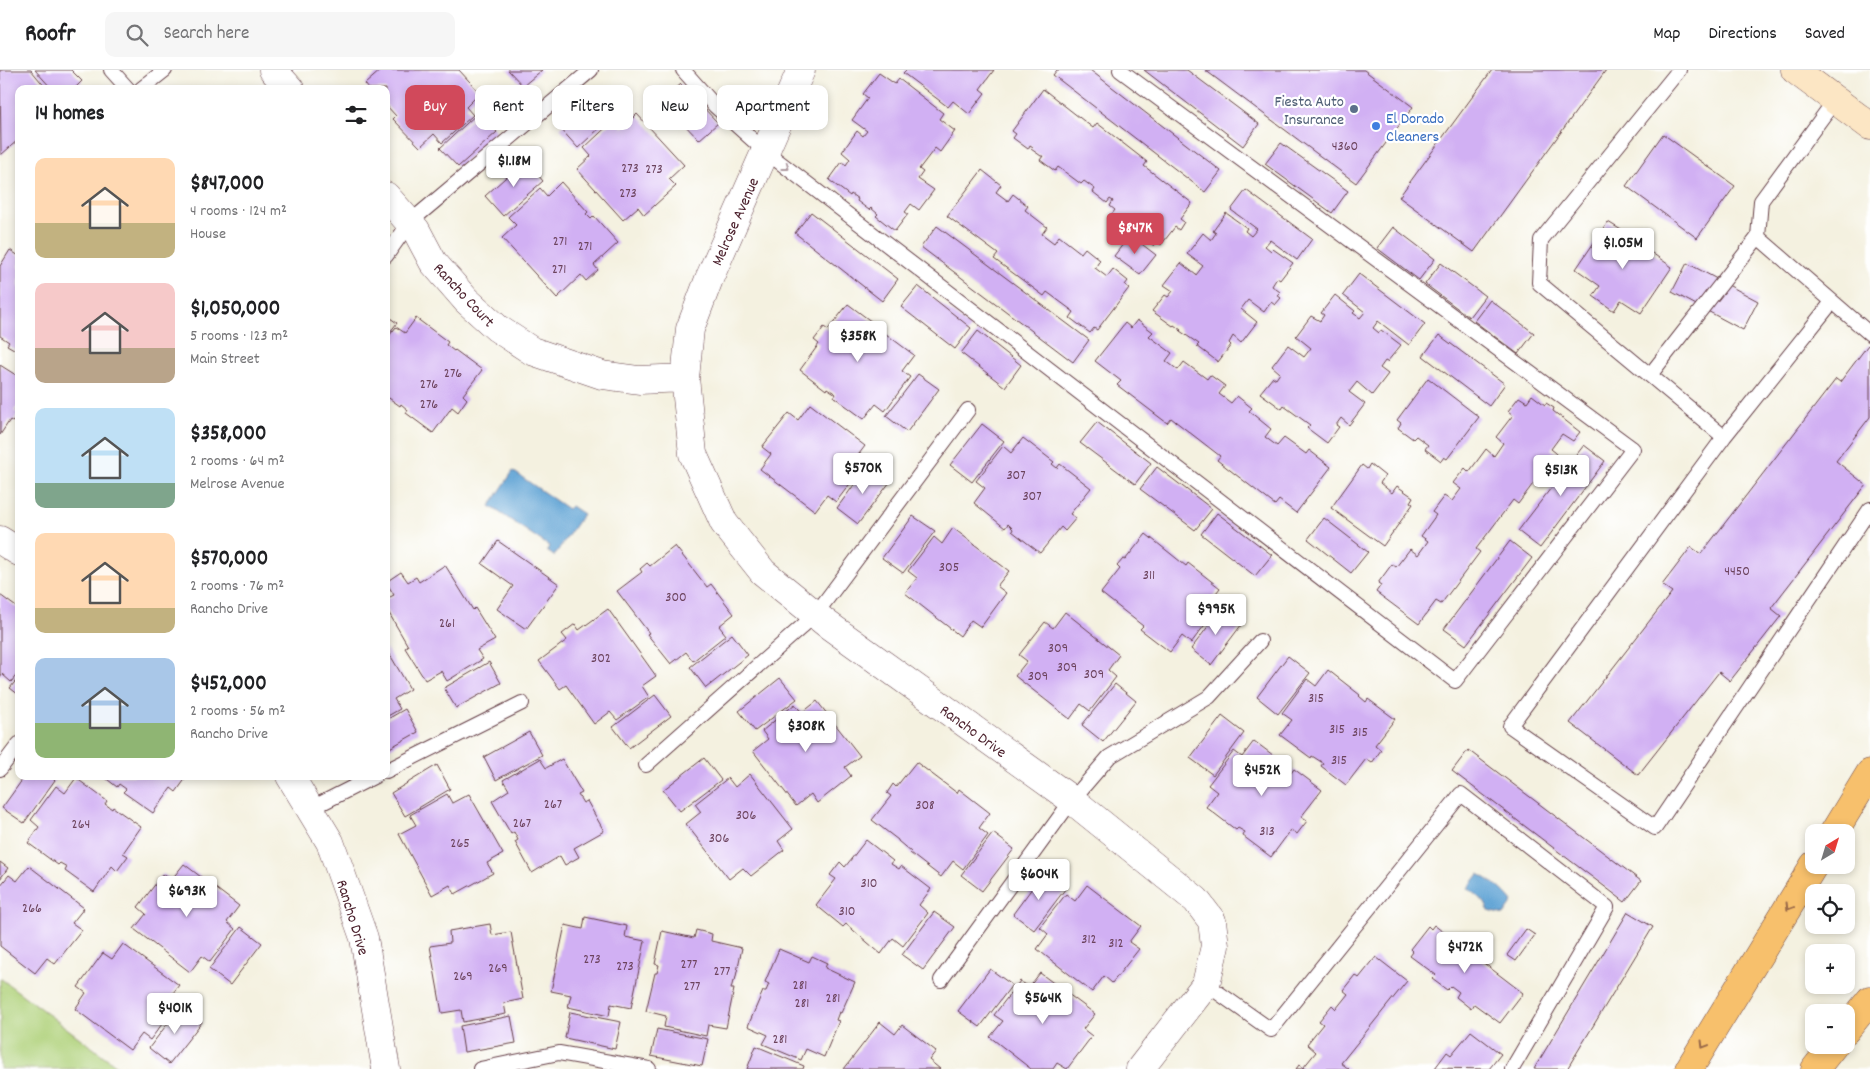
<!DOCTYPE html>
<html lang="en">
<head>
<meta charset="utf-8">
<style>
	body { margin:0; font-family:Dekko,sans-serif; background:#f6f6f6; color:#202124; height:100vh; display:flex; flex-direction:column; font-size:19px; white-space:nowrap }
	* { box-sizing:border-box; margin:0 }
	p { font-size:16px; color:#757577 }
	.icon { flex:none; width:28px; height:28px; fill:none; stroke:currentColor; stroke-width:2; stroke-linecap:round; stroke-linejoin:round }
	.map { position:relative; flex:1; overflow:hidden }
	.drawer { position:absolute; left:15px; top:15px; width:375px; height:695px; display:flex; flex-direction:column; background:#fff; border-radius:10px; box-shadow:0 2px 8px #0003 }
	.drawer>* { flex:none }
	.guide { position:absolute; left:405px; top:15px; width:475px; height:45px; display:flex; gap:10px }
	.needle { width:32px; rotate:38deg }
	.tools { position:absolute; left:1805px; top:754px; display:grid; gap:10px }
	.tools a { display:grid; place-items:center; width:50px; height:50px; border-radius:10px; background:#fff; box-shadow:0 2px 8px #0003; font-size:25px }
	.price { position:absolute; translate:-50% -42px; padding:0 11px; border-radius:5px; background:#fff; color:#222; font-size:16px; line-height:32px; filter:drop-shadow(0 1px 2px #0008) }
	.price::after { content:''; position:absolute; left:50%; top:30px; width:15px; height:11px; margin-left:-8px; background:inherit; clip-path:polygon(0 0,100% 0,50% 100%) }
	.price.current { background:#d1495b; color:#fff }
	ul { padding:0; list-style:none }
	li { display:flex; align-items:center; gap:15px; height:125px; padding:0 20px }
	li span { display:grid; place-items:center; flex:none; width:140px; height:100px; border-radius:10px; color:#555 }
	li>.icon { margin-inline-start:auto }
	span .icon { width:60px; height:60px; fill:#fffc; stroke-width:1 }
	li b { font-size:21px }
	h2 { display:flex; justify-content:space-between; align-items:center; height:60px; padding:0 20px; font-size:21px }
	.pill { padding:0 18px; border-radius:10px; background:#fff; box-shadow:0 2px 8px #0003; font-size:18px; line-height:45px }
	.pill.current { background:#d1495b; color:#fff }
	header { display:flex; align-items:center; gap:30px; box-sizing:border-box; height:70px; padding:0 25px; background:#fff; border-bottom:1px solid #e0e0e0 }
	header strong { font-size:24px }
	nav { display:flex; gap:28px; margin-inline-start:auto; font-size:18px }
	.search { width:350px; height:45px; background:#f6f6f6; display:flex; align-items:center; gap:12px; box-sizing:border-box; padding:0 18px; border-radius:10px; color:#757577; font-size:19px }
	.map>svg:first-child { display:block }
</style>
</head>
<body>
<header>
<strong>Roofr</strong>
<div class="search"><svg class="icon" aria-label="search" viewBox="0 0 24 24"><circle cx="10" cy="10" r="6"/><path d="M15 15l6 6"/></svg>Search here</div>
<nav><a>Map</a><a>Directions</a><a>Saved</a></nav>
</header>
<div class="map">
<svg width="1870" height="999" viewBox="0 0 1870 999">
	<rect width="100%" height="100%" fill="#fff"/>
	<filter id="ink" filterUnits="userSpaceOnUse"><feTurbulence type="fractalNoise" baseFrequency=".02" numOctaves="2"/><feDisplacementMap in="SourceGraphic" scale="10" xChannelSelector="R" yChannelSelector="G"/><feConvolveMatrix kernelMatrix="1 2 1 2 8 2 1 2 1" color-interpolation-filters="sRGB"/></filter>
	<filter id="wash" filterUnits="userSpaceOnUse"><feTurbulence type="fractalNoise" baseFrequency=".0096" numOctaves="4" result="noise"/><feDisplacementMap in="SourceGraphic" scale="20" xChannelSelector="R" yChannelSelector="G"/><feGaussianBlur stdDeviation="1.12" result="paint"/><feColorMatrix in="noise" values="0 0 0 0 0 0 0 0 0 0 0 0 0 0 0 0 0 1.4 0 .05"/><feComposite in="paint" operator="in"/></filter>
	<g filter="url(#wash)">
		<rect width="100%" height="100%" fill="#f4f1e0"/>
		<path fill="#b0d27b" stroke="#7d7853" d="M0 908 121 999H0Z"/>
		<path fill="#5fa3d4" stroke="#546180" d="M513 401 568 439 571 436 583 444 554 486 547 481 549 476 490 436Z
			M1479 804C1493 812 1503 819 1513 832L1504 845 1489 841 1485 833 1468 818Z"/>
		<g id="blocks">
			<path fill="#d1b0f3" d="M0 0H31L46 18 19 19V69L1 85Z
				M35 0H71L82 11 74 19H52Z
				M381 0H459L480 23 466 37 473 45 442 73 434 64 420 77 393 49 396 46 386 35V19H369L365 14Z
				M508 0H542L523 16Z
				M906 0H994L980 19 985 23 969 44 953 31 948 37 903 3Z
				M1057 0H1090L1221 101 1205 122 1053 5Z
				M1144 0H1187L1259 54 1243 76Z
				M1205 0H1364L1413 37 1356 113Z
				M1492 0H1606L1474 182 1399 127Z
				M879 3 895 14 899 9 943 43 939 49 955 61 940 82 935 78 919 99 923 102 918 109 934 120 919 140 911 134 905 142 908 144 895 161 876 146 878 144 871 138 869 140 857 131 858 129 851 124 850 126 829 110 842 92 846 95 850 89 842 82 857 61 863 66 867 61 852 50 868 28 863 24Z
				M681 14 718 53 699 70 662 31Z
				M1043 19 1093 58 1097 53 1147 92 1144 96 1192 133 1180 149 1184 152 1179 160 1175 157 1161 175 1157 172 1154 176 1140 165 1143 161 1141 160 1140 161 1131 154 1132 152 1130 151 1127 155 1112 144 1115 140 1110 136 1113 131 1110 129 1107 133 1093 122 1095 119 1084 111 1081 114 1058 97 1055 101 1040 90 1043 86H1041L1031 79 1033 77 1030 75 1028 79 1013 68 1016 64 1012 61Z
				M599 23 617 42 578 78 560 58Z
				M479 42 497 62 458 97 440 78Z
				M637 44 684 95 669 109 676 116 644 145 638 137 623 150 577 99 591 86 584 78 615 49 623 58Z
				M1663 64 1735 116 1697 168 1626 116Z
				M1281 73 1348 121 1332 143 1265 94Z
				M525 90 543 111 503 146 485 126Z
				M982 100 1001 115 996 122 1008 131 1013 124 1028 136 1025 140 1047 157 1042 164 1054 173 1059 166 1081 183 1085 178 1100 190 1095 198 1107 207 1113 199 1128 211 1125 215 1129 218 1097 260 1094 258 1090 263 1070 248 1074 242 1047 222 1044 226 994 189 998 184 947 146Z
				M561 112 588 142 586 144 591 149 594 146 618 173 594 195 598 200 586 211 581 205 557 228 502 168 516 155 508 147 540 118 547 126Z
				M1246 120 1312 169 1297 190 1270 170 1265 176 1271 181 1273 179 1293 193 1280 210 1277 208 1272 216 1280 222 1277 225 1281 228 1275 235 1271 232 1264 242 1248 230 1241 239 1257 252 1241 273 1233 266 1229 273 1231 275 1218 292 1197 276 1199 274 1180 261 1181 260 1174 255 1173 256 1152 241 1165 225 1168 227 1173 221 1164 215 1181 193 1196 205 1203 196 1187 184 1203 163 1211 170 1216 163 1213 161 1226 143 1247 158 1245 161 1251 166 1257 159 1231 140Z
				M811 142 898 209 882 231 795 163Z
				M1608 152 1641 172 1639 174 1672 197 1641 243 1621 230 1614 241 1593 226 1600 216 1576 199Z
				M937 156 1089 270 1073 292 921 177Z
				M1393 157 1435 189 1419 210 1377 178Z
				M1130 165 1156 185 1140 205 1114 186Z
				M10 180 19 186V282L7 275 9 272 0 266V196Z
				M1441 193 1485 226 1469 247 1425 214Z
				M1687 193 1758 231 1743 260 1672 222Z
				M1359 204 1425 254 1409 275 1378 251 1373 258 1379 263 1381 260 1401 275 1387 292 1385 291 1380 298 1388 304 1372 325 1357 312 1349 322 1365 334 1349 355 1341 348 1336 355 1339 357 1327 373 1307 358 1310 355 1284 336 1282 339 1260 323 1273 307 1276 309 1280 303 1272 296 1288 275 1304 287 1311 278 1296 266 1311 246 1320 251 1324 245 1321 243 1335 225 1355 241 1353 243 1360 248 1365 242 1343 225Z
				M918 216 971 258 955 279 901 237Z
				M1490 230 1534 263 1518 284 1474 251Z
				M848 234 876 255 873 259 881 264 882 261 914 285 902 301 910 307 885 341 876 334 864 349 834 327 836 324 827 318 826 320 800 300 819 274 814 270 824 257 828 260Z
				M386 245 397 253 386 267Z
				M416 248 448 272 446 275 454 281 455 280 482 300 463 325 467 329 458 342 452 337 433 363 406 343 408 340 401 334 400 336 386 326V270L396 257 405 263Z
				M1137 250 1153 262 1149 266 1172 283 1166 291 1178 300 1184 292 1207 309 1210 305 1225 316 1219 324 1231 333 1237 326 1252 338 1249 341 1271 359 1265 367 1277 376 1284 368 1306 384 1309 380 1331 397 1296 443 1279 430 1275 435 1217 390 1220 386 1171 348 1167 353 1117 315 1121 311 1095 291 1125 253 1131 258Z
				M978 261 1021 295 1005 317 961 283Z
				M1439 265 1505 314 1489 336 1423 286Z
				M1868 275 1870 276V347L1836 391 1866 415 1771 538 1781 546 1730 611 1719 602 1638 705 1570 653 1672 522 1662 515 1691 477 1701 484 1836 309 1840 312Z
				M0 295 19 307V334L14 341 18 343 13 352 10 350 0 365Z
				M918 304 939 319 907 362 886 346Z
				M1428 308 1479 347 1447 389 1444 387 1441 391 1425 379 1428 375 1416 366 1413 369 1398 358 1401 353 1397 350Z
				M1532 325 1545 335 1546 333 1554 338 1553 341 1580 362 1573 371 1562 364 1551 379 1556 383 1518 434 1513 430 1476 479 1480 482 1441 534 1436 531 1419 554 1376 522 1381 515 1378 513 1392 494 1396 497 1410 479 1418 485 1428 471 1421 466 1436 445 1432 442 1444 426 1452 431 1461 419 1453 413 1465 398 1469 402 1486 379 1494 386 1503 373 1496 367 1513 345 1508 341 1519 327 1527 332Z
				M810 334 865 376 853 392 862 398 836 432 827 425 815 441 760 399 771 384 762 377 789 343 798 350Z
				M1097 352 1151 393 1135 414 1080 373Z
				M982 354 1004 371 972 412 950 395Z
				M1023 368 1054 392 1052 394 1057 398 1060 394 1091 418 1070 444 1076 448 1071 454 1065 461 1061 457 1040 483 1012 461 1013 459 1008 454 1005 458 974 433 985 418 976 411 1003 376 1011 383Z
				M1584 375 1605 391 1540 478 1518 461Z
				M1370 394 1385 406 1380 413 1392 423 1397 416 1413 427 1410 432 1413 434 1383 476 1331 438 1362 395 1367 399Z
				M868 396 890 412 858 454 837 438Z
				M1157 397 1212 439 1195 460 1140 419Z
				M1217 443 1272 485 1255 506 1201 464Z
				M913 446 935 461 903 503 882 488Z
				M1324 448 1368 482 1351 503 1308 469Z
				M953 458 1009 501 997 516 1006 523 981 557 971 550 960 566 905 523 917 508 908 501 934 467 942 474Z
				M1146 464 1186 496 1188 493 1220 518 1209 532 1217 539 1191 573 1182 566 1170 582 1140 559 1143 556 1101 523 1120 499 1117 496 1123 489 1125 490Z
				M498 471 559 514 526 559 497 539 513 516 482 494Z
				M1510 471 1532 488 1466 575 1444 559Z
				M675 476 707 517 711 514 734 544 719 556 726 565 693 591 686 582 671 594 647 564 649 563 617 521 642 502 640 499 647 493 650 496Z
				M445 495 473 540 475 538 495 570 477 580 483 589 447 611 441 601 425 610 405 578 408 576 386 538V529L394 525 386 512 401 502 408 512 416 507 419 512Z
				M0 525 19 539V602L11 612 2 604 0 607Z
				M1222 538 1242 554 1211 595 1191 579Z
				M608 539 656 606 642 616 649 627 617 650 610 642 594 654 566 615 560 619 539 591 567 570 562 564 575 554 579 560Z
				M1065 542 1119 585 1108 600 1116 607 1090 641 1081 634 1070 649 1015 606 1027 591 1019 585 1045 552 1053 558Z
				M732 564 748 585 706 618 690 597Z
				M386 578 410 619 394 629 400 639 386 647Z
				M1288 586 1310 603 1278 644 1257 627Z
				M489 592 501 613 456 638 444 618Z
				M1328 600 1360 625 1359 626 1366 632 1368 629 1395 649 1375 675 1381 680 1372 693 1366 689 1346 715 1321 696 1323 693 1312 686 1311 688 1280 665 1292 650 1282 643 1307 609 1316 616Z
				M19 607V625L10 618Z
				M780 608 797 629 755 661 739 641Z
				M1115 614 1136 631 1103 672 1082 655Z
				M655 625 671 646 629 678 613 657Z
				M817 631 860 686 845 697 851 706 817 733 811 724 796 736 753 681 768 669 762 661 795 634 802 643Z
				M405 639 418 662 386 680V650Z
				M1222 646 1244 663 1213 705 1190 688Z
				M529 662 542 685 496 710 484 687Z
				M1254 671 1285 694 1283 697 1291 703 1294 699 1322 720 1301 747 1307 751 1297 764 1291 760 1271 787 1243 766 1245 762 1238 758 1236 760 1206 737 1217 722 1208 715 1234 681 1242 687Z
				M1468 680 1641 811 1625 832 1452 701Z
				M704 688 721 710 680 741 663 720Z
				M540 689 546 698 562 689 582 723 578 725 583 733 587 731 604 761 574 778 579 787 565 795 560 786 532 803 515 772 518 770 514 762 511 764 492 731 509 720 503 710Z
				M916 692 957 723 959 719 990 743 979 758 988 765 963 799 953 791 941 807 910 783 911 782 898 771V770L872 750 891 726 887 723 893 714 896 717Z
				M437 695 450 719 405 746 391 723Z
				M750 704 793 759 778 771 784 780 751 806 743 798 729 809 686 754 701 742 695 734 728 708 735 717Z
				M25 706H50L55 710 24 753 2 738Z
				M103 706H184L186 708 176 722 171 718 153 743 123 722 126 719 119 714 117 717Z
				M76 708 107 731 105 734 112 739 113 737 141 757 123 783 128 786 117 801 112 796 94 822 65 801 67 797 60 793 58 795 28 773 39 757 31 750 56 716 65 723Z
				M447 724 452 733 469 724 503 784 487 793 493 803 455 824 450 815 432 825 399 764 416 755 410 745Z
				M993 763 1014 779 982 821 961 805Z
				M866 770 893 791 891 794 899 799 901 796 931 819 919 835 928 843 903 876 893 868 881 884 846 854 843 857 816 835 836 809 830 805 840 792 845 797Z
				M0 792 8 798 0 809Z
				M184 794 239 836 227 852 235 859 210 892 202 886 190 902 134 859 146 844 138 837 163 804 171 810Z
				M29 796 84 838 72 853 82 860 55 894 47 888 35 903 0 876V816L9 805 17 811Z
				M1044 802 1066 818 1034 860 1013 844Z
				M1087 815 1141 856 1129 872 1139 879 1112 913 1104 906 1092 922 1037 879 1048 864 1040 857 1066 824 1075 831Z
				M934 842 955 857 923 900 902 885Z
				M1628 842 1653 857 1567 999H1534Z
				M585 847 627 856 625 867 645 871 631 938 611 934 609 946 568 937 571 925 551 921 565 855 583 859Z
				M490 854 492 865 511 862 523 929 504 933 506 944 463 952 461 940 442 943 430 876 450 873 449 861Z
				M1434 855 1523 923 1500 953 1474 934 1471 939 1456 927 1459 922 1451 916 1447 920 1432 909 1436 905 1410 886 1413 882 1410 879 1428 856 1431 859Z
				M241 857 262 873 230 915 209 899Z
				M1526 859 1535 865 1516 891 1507 885Z
				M696 860 712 864 711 871 742 878 735 911H733L731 919H734L726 958 708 955 706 966 664 957 666 946 646 941 655 903H657L659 895 655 894 662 861 694 868Z
				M123 874 179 915 167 931 175 937 150 970 142 964 130 980 75 939 86 923 78 917 103 883 112 889Z
				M779 879 809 892 812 886 827 893 825 898 855 912 841 943 839 942 836 950 839 951 824 987 806 979 801 990 763 974 768 965 748 956 763 921H766L769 914 765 912Z
				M1376 887 1407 911 1341 993 1349 999H1296L1299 995 1303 998 1316 982 1307 974 1323 954 1319 951 1332 935 1336 939 1348 924 1343 920 1355 905 1359 908Z
				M990 899 1012 915 980 957 958 941Z
				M1040 903 1095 944 1083 959 1092 966 1067 999 1057 993 1053 999H1031L990 967 1003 951 994 945 1020 911 1029 917Z
				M181 936 202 952 169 994 149 978Z
				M570 942 621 952 615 979 565 968Z
				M511 946 516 973 464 982 460 956Z
				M880 952 895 964 902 955 936 981 929 990 940 999H844Z
				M657 959 708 969 702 996 651 986Z
				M1471 961 1501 984 1489 999 1435 998 1447 982 1451 985Z
				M756 976 804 996 803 999H747Z"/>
		</g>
	</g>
	<g filter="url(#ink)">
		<use href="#blocks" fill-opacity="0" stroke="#643e46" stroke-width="1"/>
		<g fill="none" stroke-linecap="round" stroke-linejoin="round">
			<defs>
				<path id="lane" d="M111 0 128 19
					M683 0 715 36 765 81 1455 611 1633 379 1120 0
					M1679 0 1541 170 1539 213 1724 367 1510 656 1655 758 1870 439
					M141 19 165 0
					M1835 30 1761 131 1758 167 1870 264
					M386 186 410 152 591 0
					M1650 305 1758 167
					M1724 367 1832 232
					M646 695 815 545 968 340
					M0 699 19 674
					M386 701 522 633
					M310 739 375 706
					M941 910 1072 730 1109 687 1209 627 1260 571
					M1206 914 1271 960 1461 724 1607 837 1512 999
					M480 999 559 983 649 999"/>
				<path id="street" d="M273 0 290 19
					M801 0 709 209 690 259 685 308 693 384 724 453 763 502 827 554 1072 730 1196 830 1212 851 1215 876 1206 914 1140 999
					M386 126 416 160 433 192 466 230 497 258 532 281 602 305 639 310 685 308
					M0 470 19 482
					M290 706 330 772 364 868 386 999"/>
				<path id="secondary" d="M1795 0 1870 56"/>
				<path id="highway" d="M1834 762 1870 703
					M1846 960 1870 930
					M1689 999 1814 795
					M1815 999 1834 975"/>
			</defs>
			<use href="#lane" stroke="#643e46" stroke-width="16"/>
			<use href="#street" stroke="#643e46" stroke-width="29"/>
			<use href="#secondary" stroke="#643e46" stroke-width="29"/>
			<use href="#highway" stroke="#643e46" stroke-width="29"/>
			<use href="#lane" stroke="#fff" stroke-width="14"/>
			<use href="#street" stroke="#fff" stroke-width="28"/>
			<use href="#secondary" stroke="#fce6c4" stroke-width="28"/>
			<use href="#highway" stroke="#f7c06c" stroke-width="28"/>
		</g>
		<defs><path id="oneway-chevron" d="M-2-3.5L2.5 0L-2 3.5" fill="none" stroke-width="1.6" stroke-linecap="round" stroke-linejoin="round" transform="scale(1.25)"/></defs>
		<use stroke="#ae9aa0" href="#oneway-chevron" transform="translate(786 97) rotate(37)"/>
		<g stroke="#986748">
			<use href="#oneway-chevron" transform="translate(1789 837) rotate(121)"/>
			<use href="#oneway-chevron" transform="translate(1704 975) rotate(121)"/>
		</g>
	</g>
	<circle fill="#5c6f8a" stroke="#fff" stroke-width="2" cx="1354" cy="39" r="5"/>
	<circle fill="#3f7fe0" stroke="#fff" stroke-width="2" cx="1376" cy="56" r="5"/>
	<g text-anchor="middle" stroke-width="4.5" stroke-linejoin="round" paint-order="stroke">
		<g font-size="14" fill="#6c435d">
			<text x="1345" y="80">4360</text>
			<text x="630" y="102">273</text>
			<text x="654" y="103">273</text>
			<text x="628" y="127">273</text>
			<text x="560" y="175">271</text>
			<text x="585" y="180">271</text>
			<text x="559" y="203">271</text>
			<text x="453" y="307">276</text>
			<text x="429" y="318">276</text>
			<text x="429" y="338">276</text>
			<text x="1016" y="409">307</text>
			<text x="1032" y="430">307</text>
			<text x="949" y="501">305</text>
			<text x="1737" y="505">4450</text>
			<text x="1149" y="509">311</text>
			<text x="676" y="531">300</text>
			<text x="447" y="557">261</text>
			<text x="1058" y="582">309</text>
			<text x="601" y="592">302</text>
			<text x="1067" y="601">309</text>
			<text x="1094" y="608">309</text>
			<text x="1038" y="610">309</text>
			<text x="1316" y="632">315</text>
			<text x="1337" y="663">315</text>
			<text x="1360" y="666">315</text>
			<text x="1339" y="694">315</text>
			<text x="553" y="738">267</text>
			<text x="925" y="739">308</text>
			<text x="746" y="749">306</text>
			<text x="522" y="757">267</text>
			<text x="81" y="758">264</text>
			<text x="1267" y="765">313</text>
			<text x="719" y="772">306</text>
			<text x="460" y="777">265</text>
			<text x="869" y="817">310</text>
			<text x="32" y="842">266</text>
			<text x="847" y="845">310</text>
			<text x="1089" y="873">312</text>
			<text x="1116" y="877">312</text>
			<text x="592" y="893">273</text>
			<text x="689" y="898">277</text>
			<text x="625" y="900">273</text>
			<text x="498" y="902">269</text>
			<text x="722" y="905">277</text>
			<text x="463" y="910">269</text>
			<text x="800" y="919">281</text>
			<text x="692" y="920">277</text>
			<text x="833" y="932">281</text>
			<text x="802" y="937">281</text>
			<text x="780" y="973">281</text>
		</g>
		<g font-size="16" fill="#4e5e75" stroke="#fff" text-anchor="end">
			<text x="1344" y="36">Fiesta Auto<tspan x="1344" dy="18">Insurance</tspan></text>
		</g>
		<g font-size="16" fill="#366cbe" stroke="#fff" text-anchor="start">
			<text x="1386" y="53">El Dorado<tspan x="1386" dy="18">Cleaners</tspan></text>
		</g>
		<g font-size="16" fill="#4a1f2b" stroke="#fff">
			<text transform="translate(734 151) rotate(-66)" y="6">Melrose Avenue</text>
			<text transform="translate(465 224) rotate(47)" y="6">Rancho Court</text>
			<text transform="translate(974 660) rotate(36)" y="6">Rancho Drive</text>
			<text transform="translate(354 847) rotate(73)" y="6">Rancho Drive</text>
		</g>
	</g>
</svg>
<div class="tools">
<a><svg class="needle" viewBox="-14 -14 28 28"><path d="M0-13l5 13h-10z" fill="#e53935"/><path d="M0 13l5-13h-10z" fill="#757577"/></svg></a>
<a><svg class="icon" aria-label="locate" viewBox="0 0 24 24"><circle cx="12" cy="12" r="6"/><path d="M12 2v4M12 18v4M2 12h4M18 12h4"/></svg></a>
<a>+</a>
<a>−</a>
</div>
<b class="price" style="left:514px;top:118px">$1.18M</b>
<b class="price current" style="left:1135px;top:185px">$847K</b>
<b class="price" style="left:1623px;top:200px">$1.05M</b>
<b class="price" style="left:858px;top:293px">$358K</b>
<b class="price" style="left:863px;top:425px">$570K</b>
<b class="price" style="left:1561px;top:427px">$513K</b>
<b class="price" style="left:1216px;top:566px">$995K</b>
<b class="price" style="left:806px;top:683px">$308K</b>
<b class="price" style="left:1262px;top:727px">$452K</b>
<b class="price" style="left:1039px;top:831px">$604K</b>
<b class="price" style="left:187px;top:848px">$693K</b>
<b class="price" style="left:1465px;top:904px">$472K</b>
<b class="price" style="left:1043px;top:955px">$564K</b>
<b class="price" style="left:175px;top:965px">$401K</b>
<div class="guide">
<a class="pill current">Buy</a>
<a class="pill">Rent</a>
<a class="pill">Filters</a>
<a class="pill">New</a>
<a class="pill">Apartment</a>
</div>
<section class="drawer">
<h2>14 homes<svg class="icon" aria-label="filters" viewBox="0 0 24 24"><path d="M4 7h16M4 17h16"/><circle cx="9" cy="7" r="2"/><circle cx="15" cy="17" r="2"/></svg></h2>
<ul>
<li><span style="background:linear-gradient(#ffd9b3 65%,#c2b280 0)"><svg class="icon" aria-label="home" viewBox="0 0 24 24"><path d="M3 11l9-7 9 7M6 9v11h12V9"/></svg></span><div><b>$847,000</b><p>4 rooms · 124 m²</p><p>House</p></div></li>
<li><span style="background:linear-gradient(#f6c9c9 65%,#b9a48a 0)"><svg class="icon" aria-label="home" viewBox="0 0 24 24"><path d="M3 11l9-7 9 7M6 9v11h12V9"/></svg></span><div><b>$1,050,000</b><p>5 rooms · 123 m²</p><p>Main Street</p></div></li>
<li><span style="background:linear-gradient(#bfe0f5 75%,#7fa58c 0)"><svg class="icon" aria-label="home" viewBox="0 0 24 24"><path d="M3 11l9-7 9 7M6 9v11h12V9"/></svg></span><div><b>$358,000</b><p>2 rooms · 64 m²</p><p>Melrose Avenue</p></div></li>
<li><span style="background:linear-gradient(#ffd9b3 75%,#c2b280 0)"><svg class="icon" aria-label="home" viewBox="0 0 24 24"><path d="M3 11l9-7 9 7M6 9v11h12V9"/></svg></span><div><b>$570,000</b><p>2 rooms · 76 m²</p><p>Rancho Drive</p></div></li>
<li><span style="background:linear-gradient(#a9c7e8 65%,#8fb573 0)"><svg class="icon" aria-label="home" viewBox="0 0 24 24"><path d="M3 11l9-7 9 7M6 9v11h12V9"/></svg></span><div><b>$452,000</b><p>2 rooms · 56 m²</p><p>Rancho Drive</p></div></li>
</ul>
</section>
</div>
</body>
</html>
